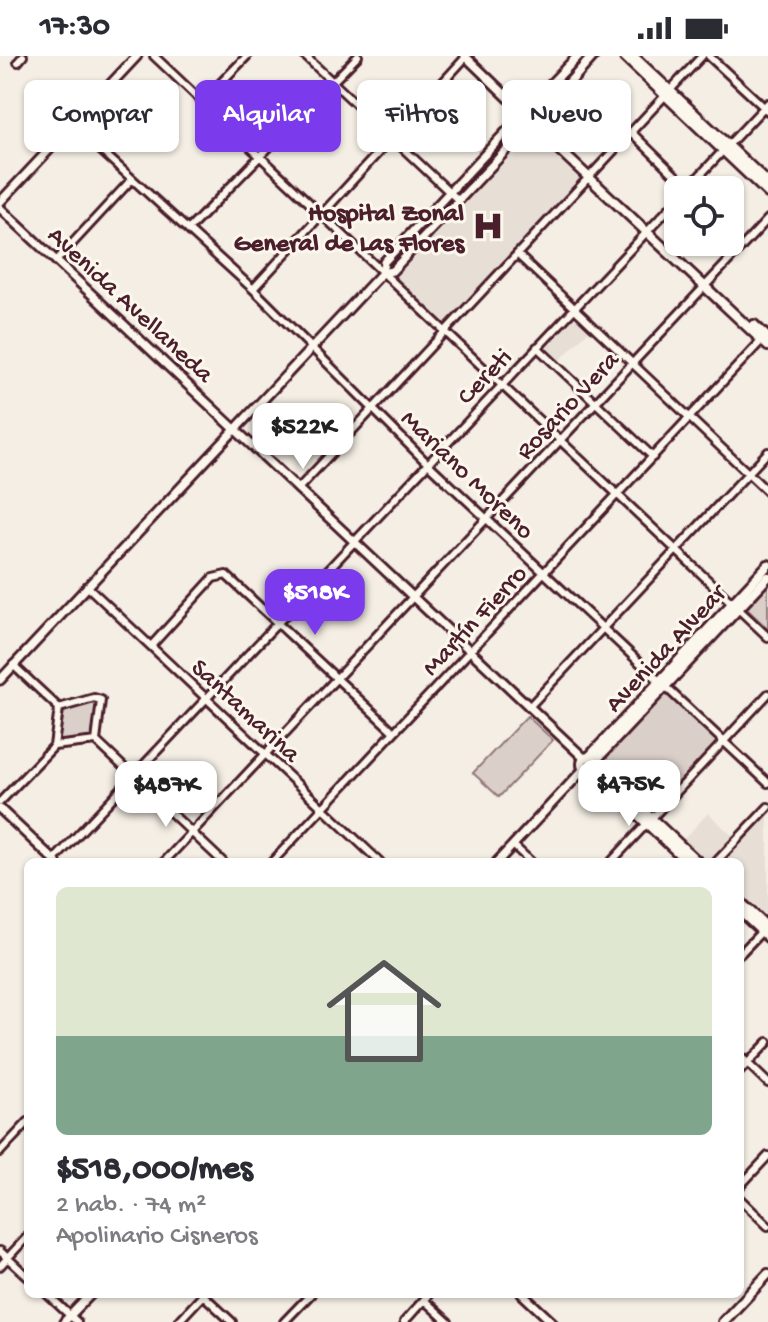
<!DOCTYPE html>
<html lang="es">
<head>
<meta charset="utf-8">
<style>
	body { margin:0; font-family:"Gochi Hand",sans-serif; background:#f2f2f3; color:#2b2b33; height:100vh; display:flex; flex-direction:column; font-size:30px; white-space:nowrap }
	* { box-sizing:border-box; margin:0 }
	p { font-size:26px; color:#7c7c81 }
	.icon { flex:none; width:44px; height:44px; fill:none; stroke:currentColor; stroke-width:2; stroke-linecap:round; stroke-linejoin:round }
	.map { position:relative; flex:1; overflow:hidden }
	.side { position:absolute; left:24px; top:802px; width:720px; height:440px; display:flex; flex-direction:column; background:#fff; border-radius:12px; box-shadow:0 2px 6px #0004 }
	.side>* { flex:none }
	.hud { position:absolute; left:24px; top:24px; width:720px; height:72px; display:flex; gap:16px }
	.fabs { position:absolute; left:664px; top:120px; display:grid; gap:16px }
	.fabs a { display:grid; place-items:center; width:80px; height:80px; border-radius:12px; background:#fff; box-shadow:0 2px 6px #0004; font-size:40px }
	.price { position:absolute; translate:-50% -68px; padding:0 18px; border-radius:16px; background:#fff; color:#222; font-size:26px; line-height:52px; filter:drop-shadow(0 2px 4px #0008) }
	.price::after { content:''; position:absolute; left:50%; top:48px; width:24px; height:18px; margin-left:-12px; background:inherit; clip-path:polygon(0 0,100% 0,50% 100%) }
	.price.active { background:#7c3aed; color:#fff }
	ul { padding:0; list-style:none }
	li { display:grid; align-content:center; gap:16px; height:424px; padding:0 32px }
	li span { display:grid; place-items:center; height:248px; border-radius:12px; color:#555 }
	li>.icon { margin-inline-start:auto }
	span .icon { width:144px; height:144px; fill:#fffc; stroke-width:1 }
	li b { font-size:34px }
	.tag { padding:0 28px; border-radius:12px; background:#fff; box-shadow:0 2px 6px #0004; font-size:28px; line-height:72px }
	.tag.active { background:#7c3aed; color:#fff }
	.status { display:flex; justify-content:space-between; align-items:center; height:56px; padding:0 40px; background:#fff; direction:ltr }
	.status svg { height:22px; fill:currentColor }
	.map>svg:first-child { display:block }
</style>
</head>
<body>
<div class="status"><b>17:30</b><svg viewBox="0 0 49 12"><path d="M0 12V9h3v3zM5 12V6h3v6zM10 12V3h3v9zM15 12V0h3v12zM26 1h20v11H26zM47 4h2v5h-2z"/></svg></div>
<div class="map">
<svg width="768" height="1266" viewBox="0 0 768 1266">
	<rect width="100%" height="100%" fill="#f4eee4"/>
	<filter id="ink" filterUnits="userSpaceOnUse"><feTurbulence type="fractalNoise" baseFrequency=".0125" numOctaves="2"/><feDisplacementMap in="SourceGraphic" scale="16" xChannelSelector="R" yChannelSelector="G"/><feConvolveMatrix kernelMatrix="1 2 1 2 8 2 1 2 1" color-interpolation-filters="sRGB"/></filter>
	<g filter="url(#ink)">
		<path fill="#e7dfd6" d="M529 74 584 120 445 268 392 219Z
			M575 259 590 274 559 305 544 291Z
			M708 757 735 782 713 806H706L683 784Z
			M768 759V859L765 862 740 838V806H723Z"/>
		<path fill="#dbd0c9" stroke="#92787a" stroke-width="2" d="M768 527V573L745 551Z
			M664 636 718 686 651 756 600 709 601 701Z
			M95 645 98 648 91 681 58 686 64 656Z
			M527 660 553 684 499 741 473 717Z"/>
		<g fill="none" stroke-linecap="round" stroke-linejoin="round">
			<defs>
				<path id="minor" d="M154 0 768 581
					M305 0 458 144
					M709 0 768 55
					M18 6 23 0
					M202 46 247 0
					M73 69 253 233 427 407 768 727
					M631 76 688 132
					M686 134 768 47
					M188 174 358 0
					M517 198 768 436
					M56 205 132 123
					M253 233 466 1
					M537 291 653 401
					M298 433 702 0
					M87 530 380 806
					M151 590 213 522 226 519 394 676
					M13 609 59 652 54 690 96 685 133 720
					M529 651 768 396
					M59 652 94 642 101 644 96 685
					M145 708 156 720 166 752 223 806
					M0 746 54 690
					M513 789 531 806
					M54 804 678 143
					M164 806 768 163
					M272 806 763 283
					M611 806 768 638
					M716 806 768 751
					M740 898 763 874
					M740 1000 768 1027
					M740 1015 768 986
					M0 1096 28 1066
					M740 1130 768 1100
					M740 1143 768 1170
					M0 1195 28 1221
					M0 1210 28 1180
					M47 1238 77 1266
					M202 1238 232 1266
					M424 1244 448 1266
					M178 1266 204 1238
					M284 1266 311 1238
					M404 1266 429 1238"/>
				<path id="tertiary" d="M465 0 522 55
					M0 146 137 0
					M0 152 584 702
					M382 217 384 206 520 61
					M0 624 382 217 392 215 529 70
					M0 753 56 806
					M497 806 584 713
					M522 1238 552 1266
					M64 1266 91 1238"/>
				<path id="secondary" d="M624 0 768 137
					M633 0 768 127
					M528 52 578 0
					M520 61a9 9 0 1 1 18 0a9 9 0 1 1-18 0Z
					M538 62 593 0
					M533 69 768 290
					M754 269 768 282
					M582 708a7 7 0 1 1 14 0a7 7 0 1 1-14 0Z
					M589 701 768 509
					M595 705 768 521
					M595 710 698 806
					M591 715 688 806
					M740 846 768 872
					M740 855 768 881
					M723 1266 768 1218"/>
			</defs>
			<use href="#minor" stroke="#4a1f2b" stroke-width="12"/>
			<use href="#tertiary" stroke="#4a1f2b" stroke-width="13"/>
			<use href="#secondary" stroke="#4a1f2b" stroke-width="14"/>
			<use href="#minor" stroke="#fbf7ec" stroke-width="6"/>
			<use href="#tertiary" stroke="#fbf7ec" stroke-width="7"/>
			<use href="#secondary" stroke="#fbf7ec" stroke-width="8"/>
		</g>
	</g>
	<defs>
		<symbol id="hospital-bare" viewBox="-9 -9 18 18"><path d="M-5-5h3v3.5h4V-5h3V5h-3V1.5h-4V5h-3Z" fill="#4a1f2b" stroke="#fbf7ec" stroke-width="2.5" paint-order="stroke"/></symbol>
	</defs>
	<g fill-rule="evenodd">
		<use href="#hospital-bare" x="466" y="148" width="44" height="44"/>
	</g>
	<g text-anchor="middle" stroke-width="6" stroke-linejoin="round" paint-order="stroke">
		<g font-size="26" font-weight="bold" fill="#4a1f2b" stroke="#fbf7ec" text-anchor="end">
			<text x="464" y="164">Hospital Zonal<tspan x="464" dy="30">General de Las Flores</tspan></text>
		</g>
		<g font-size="26" fill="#4a1f2b" stroke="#fbf7ec">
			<text transform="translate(132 247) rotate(43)" y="9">Avenida Avellaneda</text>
			<text transform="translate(483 319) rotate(-46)" y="9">Cereti</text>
			<text transform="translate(566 348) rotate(-47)" y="9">Rosario Vera</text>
			<text transform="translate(469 417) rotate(44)" y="9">Mariano Moreno</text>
			<text transform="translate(473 563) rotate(-47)" y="9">Martín Fierro</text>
			<text transform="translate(664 591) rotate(-47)" y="9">Avenida Alvear</text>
			<text transform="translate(247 653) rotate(43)" y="9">Santamarina</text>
		</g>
	</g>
</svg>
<div class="fabs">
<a><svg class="icon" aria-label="locate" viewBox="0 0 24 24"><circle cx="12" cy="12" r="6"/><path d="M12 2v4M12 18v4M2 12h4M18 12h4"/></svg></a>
</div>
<b class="price" style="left:303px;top:415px">$522K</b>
<b class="price active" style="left:315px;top:581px">$518K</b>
<b class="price" style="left:629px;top:772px">$475K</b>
<b class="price" style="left:166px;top:773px">$487K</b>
<div class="hud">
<a class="tag">Comprar</a>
<a class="tag active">Alquilar</a>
<a class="tag">Filtros</a>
<a class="tag">Nuevo</a>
</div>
<section class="side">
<ul>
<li><span style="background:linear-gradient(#dfe7d0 60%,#7fa58c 0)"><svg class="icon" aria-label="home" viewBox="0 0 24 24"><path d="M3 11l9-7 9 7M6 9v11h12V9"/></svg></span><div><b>$518,000/mes</b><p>2 hab. · 74 m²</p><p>Apolinario Cisneros</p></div></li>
</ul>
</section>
</div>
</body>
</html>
